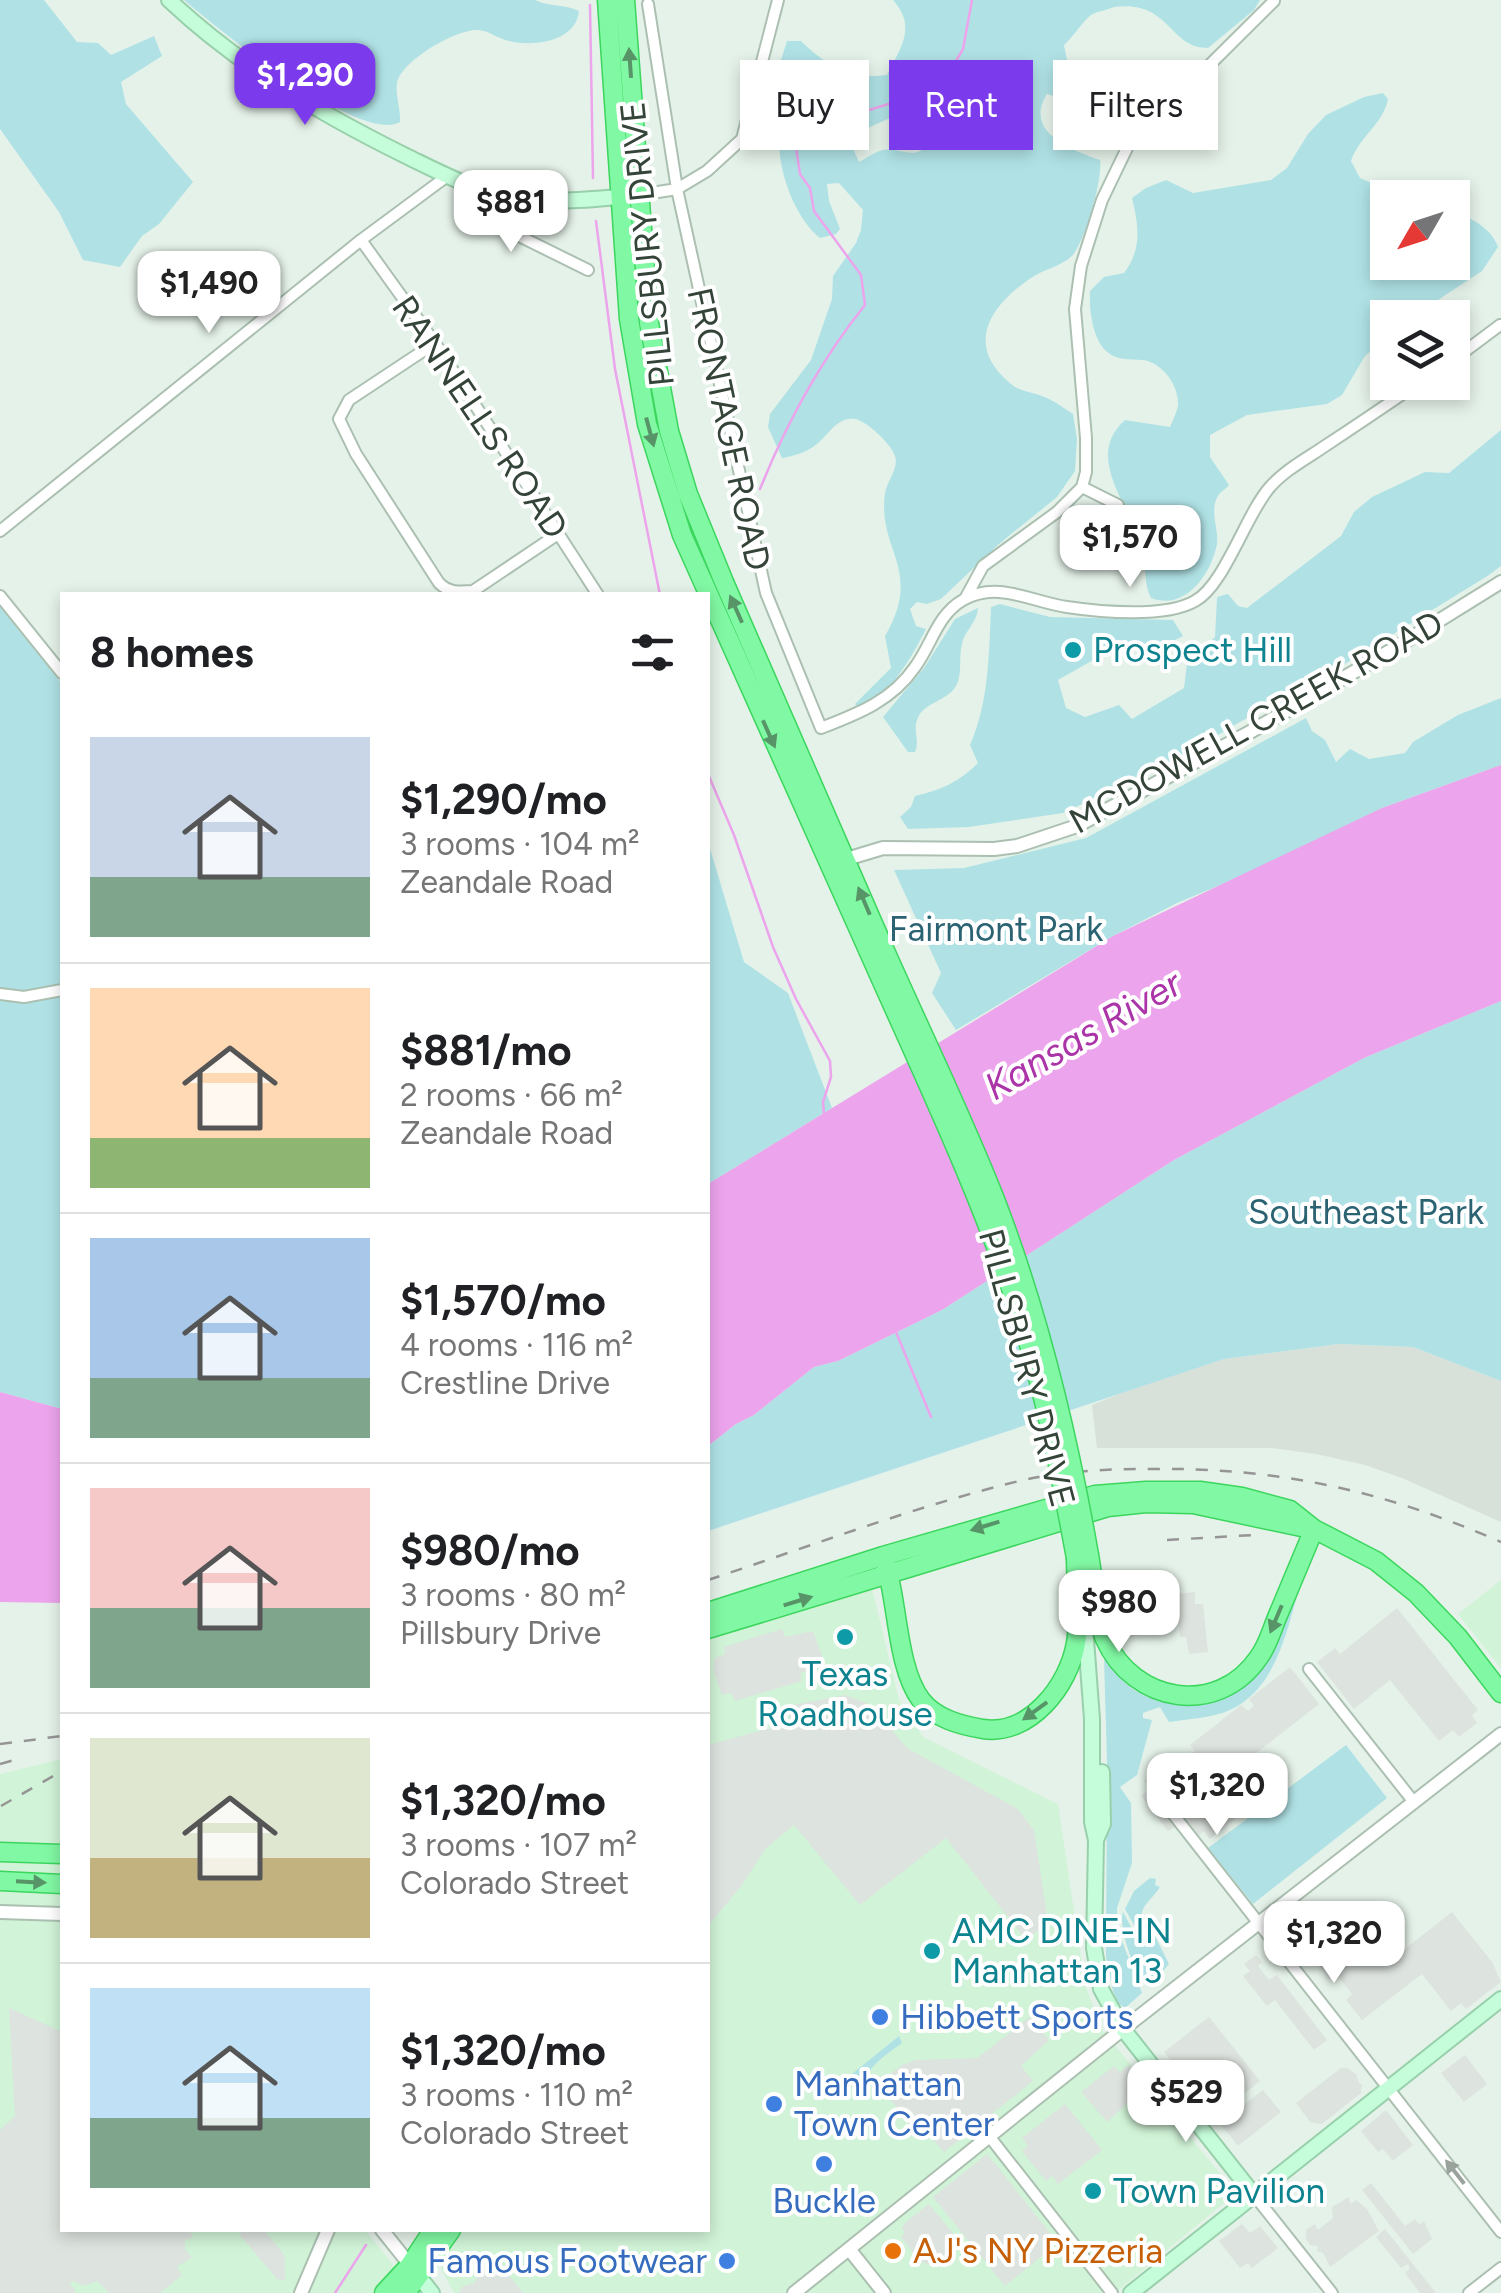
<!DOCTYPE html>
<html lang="en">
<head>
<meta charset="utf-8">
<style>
	body { margin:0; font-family:Figtree,sans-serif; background:#f2f2f2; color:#202124; height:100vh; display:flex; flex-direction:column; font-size:38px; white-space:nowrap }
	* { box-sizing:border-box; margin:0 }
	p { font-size:32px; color:#757577 }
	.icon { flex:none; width:55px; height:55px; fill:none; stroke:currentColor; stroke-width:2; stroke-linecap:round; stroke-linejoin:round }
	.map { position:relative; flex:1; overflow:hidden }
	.side { position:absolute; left:60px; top:592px; width:650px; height:1640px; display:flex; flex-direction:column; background:#fff; border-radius:0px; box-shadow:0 5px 15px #0003 }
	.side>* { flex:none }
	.top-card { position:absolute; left:740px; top:60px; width:610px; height:90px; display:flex; gap:20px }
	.needle { width:65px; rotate:231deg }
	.fabs { position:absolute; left:1370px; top:180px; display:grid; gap:20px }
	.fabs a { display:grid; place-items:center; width:100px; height:100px; border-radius:0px; background:#fff; box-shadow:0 5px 15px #0003; font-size:50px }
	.price { position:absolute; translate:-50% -85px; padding:0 22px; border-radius:20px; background:#fff; color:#222; font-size:32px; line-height:65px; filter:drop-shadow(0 2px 5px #0008) }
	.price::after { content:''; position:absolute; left:50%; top:60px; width:30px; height:22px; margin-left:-15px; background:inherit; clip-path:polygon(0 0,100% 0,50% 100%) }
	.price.active { background:#7c3aed; color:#fff }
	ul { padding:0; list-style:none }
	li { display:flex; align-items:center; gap:30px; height:250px; padding:0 30px }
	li+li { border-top:2px solid #e0e0e0 }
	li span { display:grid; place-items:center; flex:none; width:280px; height:200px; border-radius:0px; color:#555 }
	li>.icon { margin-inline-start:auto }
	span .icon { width:120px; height:120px; fill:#fffc; stroke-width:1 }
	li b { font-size:42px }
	h2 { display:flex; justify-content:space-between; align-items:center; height:120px; padding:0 30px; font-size:42px }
	.pill { padding:0 35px; border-radius:0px; background:#fff; box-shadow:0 5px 15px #0003; font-size:35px; line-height:90px }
	.pill.active { background:#7c3aed; color:#fff }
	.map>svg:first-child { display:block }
</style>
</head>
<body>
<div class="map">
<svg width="1501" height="2293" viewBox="0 0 1501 2293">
	<rect width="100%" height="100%" fill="#e5f2e9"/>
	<path fill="#d1f3d7" d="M1501 1580V1668L1458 1614Z
		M872 1588 899 1700 923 1737 1058 1804 1085 1985 1103 2031 1236 2193 1115 2293H454L441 2269 442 2261 460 2230H708V1637Z
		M62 1759V2230H365L416 2293H0V1774Z"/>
	<path fill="#d7e1d9" d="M1339 1344 1413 1347 1501 1381V1522L1402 1478 1365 1465 1316 1454 1272 1448H1097L1092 1405 1154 1380 1224 1359Z"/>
	<path fill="#b0e2e5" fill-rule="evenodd" d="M0 0H44L77 42 98 43 111 55 154 36 162 56 121 82 126 104 193 182 159 224 142 236 120 267 83 260 59 212 0 129Z
		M184 0H535C550 7 564 4 579 11 576 42 533 47 509 41 499 39 489 31 479 30 457 28 401 61 397 83 395 96 401 109 400 122 362 145 216 28 184 0Z
		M893 0H1260L1254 10 1208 48C1168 48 1171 0 1114 7 1108 10 1097 11 1091 15 1082 22 1074 36 1064 45L1067 60 1078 76 1076 88 1060 98 1047 94C1023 132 1071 150 1100 160 1103 179 1085 242 1072 256 1060 267 1044 269 1031 278 991 305 963 345 1011 384 1020 392 1035 392 1047 398 1056 402 1065 409 1073 414L1077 439 1075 471 1057 497 999 544 941 599 927 604 917 602 910 609 916 626 926 629C913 655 887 702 857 708L855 704 891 668 885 636C924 569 877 551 885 493 887 481 899 468 895 456 891 444 867 421 855 419 838 416 828 435 817 444 807 452 795 456 782 458L768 427 770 414 811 360 832 299 833 276 856 243 861 230 863 210 839 183 827 184 829 201 840 229 836 234 820 238C796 220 776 168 780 138 782 121 791 103 793 85L780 63 787 41H801C825 65 852 80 887 75 901 47 917 27 893 0ZM901 113C919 117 924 124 930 141 917 163 901 147 883 150 876 151 865 159 859 162L852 146 870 127Z
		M1383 93 1388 99C1384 123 1359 137 1351 161L1360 178 1384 188 1426 197 1388 198V262H1452L1453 210C1471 219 1491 227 1498 247L1482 271 1412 317 1388 318 1387 338 1365 356 1342 395 1327 404 1247 415 1210 435V457L1229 485C1226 489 1221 491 1218 496 1209 510 1219 529 1217 544 1211 575 1185 611 1151 598 1143 583 1147 567 1143 551 1133 508 1082 458 1125 420L1170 427C1173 420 1177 412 1178 405 1179 385 1162 362 1142 360 1130 359 1117 361 1106 351 1092 338 1089 308 1090 291L1104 277 1124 273C1142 249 1139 227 1132 198L1146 188 1166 180 1193 193 1271 180 1287 168 1308 134 1326 115 1364 97Z
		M1501 430V566L1489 575 1348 662 1231 727 1186 755 1063 813 969 827 908 829 900 817 911 807 915 796C941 790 959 782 978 763L970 745C989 702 989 653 991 607L1000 604 1050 617 1173 620 1183 636 1163 646 1102 655 1058 680 1066 708 1085 717 1119 705 1132 719 1184 688 1187 664 1215 637 1217 597 1228 594 1238 606 1247 608 1341 536 1354 512 1372 497 1425 472 1449 473Z
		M0 607 62 684V1409L0 1392Z
		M978 608C977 623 965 630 962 644 958 658 964 679 953 690 943 702 923 703 917 720 913 731 920 741 915 752H908L883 717 924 668 955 619Z
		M1501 698V765L1382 808 1249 873 1177 903 1113 936 956 1030 932 993 941 973 894 870 964 868 1086 838 1306 718 1312 731 1325 740 1336 762 1350 749 1369 759 1405 753 1413 742 1458 715Z
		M708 842 744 962 788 993 832 1108 708 1184Z
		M1501 1001V1381L1413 1347 1339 1344 1224 1359 708 1531V1446L736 1424 754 1415 814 1367 838 1361 942 1310 1174 1160 1364 1058Z
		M1303 1576C1288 1622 1280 1687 1230 1710 1213 1718 1187 1719 1169 1722L1160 1707 1143 1713V1718L1152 1720 1137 1775 1120 1787 1131 1803 1132 1863 1117 1908V1928L1142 1993 1125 2008 1119 2004 1113 1991 1106 1957 1107 1762 1104 1659C1113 1668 1122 1683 1136 1691 1178 1717 1240 1708 1266 1662 1281 1635 1291 1604 1303 1576Z
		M1346 1745 1387 1798 1253 1904 1208 1848Z
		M1150 1878 1156 1879 1155 1885 1160 1887C1150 1903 1133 1909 1147 1930L1140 1936 1125 1909 1134 1891Z
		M1123 1912 1137 1938 1155 1936 1169 1964 1150 1986 1145 1985C1134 1970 1118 1928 1123 1912Z
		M899 2036 902 2043C882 2058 861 2070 863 2096L847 2078Z"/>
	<path fill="#dde3de" d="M1150 1586 1168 1591 1171 1629 1144 1625 1142 1586Z
		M1195 1592V1604H1203L1208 1652 1189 1654 1186 1637H1180L1176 1594Z
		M1397 1608 1478 1710 1472 1715 1477 1723 1459 1737 1453 1730 1439 1741 1390 1680 1354 1709 1317 1662 1335 1648 1340 1654Z
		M782 1629 785 1637 813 1631 825 1665 800 1673 802 1681 735 1701 731 1693 722 1695 713 1670 715 1658 725 1654 724 1647Z
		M1290 1667 1319 1704 1232 1772 1249 1794 1233 1807 1240 1815 1210 1839 1204 1831 1189 1843 1176 1826 1168 1831 1141 1796 1150 1789 1144 1781 1181 1752 1187 1758 1195 1751 1190 1745 1241 1705 1248 1711 1254 1706 1249 1699Z
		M845 1695 871 1705 907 1748 1018 1809 1034 1830 1048 1922 1026 1940 946 1838 860 1905 794 1825 766 1848 742 1885 708 1926V1745L793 1722 783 1707Z
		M1370 1912 1401 1952 1452 1912 1492 1962 1501 1982 1466 2009 1461 2003 1451 2011 1422 1974 1362 2020 1346 2000 1352 1994 1337 1975 1329 1979 1317 1963 1323 1958 1319 1951Z
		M1256 1955 1262 1962 1258 1966 1269 1980 1277 1975 1327 2040 1314 2050 1275 2000 1267 2006 1243 1976 1250 1971 1244 1964Z
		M9 2008 62 2032V2230H191L192 2238 185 2240V2249L192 2258 177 2266 182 2275 160 2293H109L97 2281 84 2286 73 2281 70 2284 76 2291 73 2293H0V2130L15 2116Z
		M1030 2017 1049 2040 1021 2066 1033 2081 944 2152 929 2134 920 2137 878 2084 902 2065 916 2060 977 2058Z
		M1209 2017 1260 2081 1215 2117 1164 2052Z
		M1465 2055 1487 2084 1464 2102 1441 2073Z
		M1129 2065 1145 2087 1107 2122 1081 2092 1114 2066 1120 2072Z
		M1341 2068H1347L1356 2074 1359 2083 1362 2084 1361 2093 1322 2124 1310 2122 1296 2103Z
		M1263 2090 1281 2112 1238 2146 1220 2123Z
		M1065 2104 1102 2150 1058 2184 1052 2176 1046 2181 1022 2151 1028 2146 1022 2138Z
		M1386 2110 1413 2145 1393 2161 1383 2149 1378 2152 1361 2131Z
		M987 2154 1058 2243 1005 2286 933 2197Z
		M1371 2183 1405 2226 1415 2219 1419 2225 1424 2221 1432 2239 1413 2254 1362 2190Z
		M1349 2197 1350 2204 1356 2200 1367 2209 1379 2231 1330 2267 1323 2253 1317 2251 1318 2246 1310 2245 1306 2239V2230L1315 2224 1318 2230 1333 2218 1332 2207Z
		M929 2204 956 2237 952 2249 930 2265 920 2261 901 2237 905 2233 902 2228 906 2222Z
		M1242 2224 1250 2233 1260 2226 1278 2248 1252 2268 1248 2263 1240 2268 1219 2241Z
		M1385 2229 1436 2293H1420L1405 2273 1410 2268 1408 2264 1401 2268 1376 2237Z
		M245 2230H264L285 2256V2280L277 2279 239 2234Z
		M503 2267 523 2293H459L462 2287 474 2283 483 2269Z"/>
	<path fill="#eca4ec" d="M1501 765V1001L1364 1058 1174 1160 942 1310 838 1361 814 1367 754 1415 736 1424 708 1446V1184L1113 936 1382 808Z
		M0 1392 62 1409V1603L0 1602Z"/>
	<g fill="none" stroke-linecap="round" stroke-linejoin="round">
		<path stroke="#eca4ec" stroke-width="2.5" d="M590 5 593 178
			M596 221 615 369 660 595
			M760 489C787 422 820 361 865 305L861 275 814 211 810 188 800 174 795 141 814 127 921 94 945 80 963 49 972 0
			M708 774 734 835 773 947 796 999 830 1061 831 1077 823 1102 824 1114
			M896 1332 931 1417
			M335 2293 366 2245"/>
		<defs>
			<path id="minor" d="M648 4 677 189 766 593 821 728C857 714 892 701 915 667 932 644 937 615 963 600 998 580 1031 602 1067 607 1100 612 1166 618 1195 601 1224 586 1246 514 1270 487 1285 470 1306 459 1325 446 1357 425 1388 404 1420 382
				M639 195 677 189 707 171 742 139 778 0
				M509 196 504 226 509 231 588 270
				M361 240 435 343 598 595
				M435 343 349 400 339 419 356 454 439 583C449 593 459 592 473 591L558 534
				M1452 361 1500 325
				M1082 487 1118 505
				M0 531 361 240 446 177
				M0 596 62 673
				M965 599 983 566 1057 512 1082 487 1086 472V438L1075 309 1081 266 1102 200 1128 146 1274 1
				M0 994 24 997 62 990
				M1309 1669 1413 1801
				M1155 1791 1501 2232
				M989 2136 1112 2293
				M1254 2195 1332 2293
				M1469 2293 1501 2268"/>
			<path id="tertiary" d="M840 861 883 848 994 849 1017 846 1077 826 1250 732 1390 651 1501 582
				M0 1912 62 1914
				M382 2230 410 2265
				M849 2249 884 2293
				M301 2293 328 2230
				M794 2293 1123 2029 1501 1734"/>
			<path id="secondary" d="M169 0C239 66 321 114 406 156 439 172 469 188 505 196 545 204 588 200 628 196
				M1084 1613 1092 1719V1822L1096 1840 1094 1948 1101 1989 1123 2029 1254 2195
				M1096 1840 1103 1824 1102 1772
				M413 2269 432 2293
				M1131 2293 1501 1999"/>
			<path id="trunk" d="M607 0 629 319 647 424 682 535 868 950
				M625 0 649 323 669 431 688 494 724 582 882 944
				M1089 1555C1094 1582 1095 1615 1105 1639 1133 1703 1218 1718 1259 1657 1268 1645 1272 1629 1278 1615 1290 1586 1302 1558 1314 1529
				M886 1565C898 1605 897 1668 921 1700 936 1719 960 1725 983 1729 1030 1736 1069 1685 1076 1643 1081 1616 1076 1585 1076 1558
				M708 1612 883 1556 1095 1495 1146 1491H1200L1242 1497 1290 1510 1314 1529 1376 1561 1416 1593 1458 1637 1501 1693
				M708 1629 1108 1507 1146 1503 1193 1504 1311 1529
				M0 1852 62 1854
				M0 1881 62 1884
				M384 2293 410 2265 433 2230
				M406 2293 451 2230"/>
		</defs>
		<use href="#minor" stroke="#abc0b1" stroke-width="14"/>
		<use href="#tertiary" stroke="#abc0b1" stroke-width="16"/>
		<use href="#secondary" stroke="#97d0aa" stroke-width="18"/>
		<use href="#trunk" stroke="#3cd65f" stroke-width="21"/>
		<use href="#minor" stroke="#fff" stroke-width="10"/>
		<use href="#tertiary" stroke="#fff" stroke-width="12"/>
		<use href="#secondary" stroke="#c5fcd9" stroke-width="14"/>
		<use href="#trunk" stroke="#81f8a3" stroke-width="18"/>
		<path stroke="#959595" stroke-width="2.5" stroke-dasharray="12 12" stroke-linecap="butt" d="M1167 1540 1254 1535
			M708 1580C811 1546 913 1507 1019 1481 1061 1471 1105 1469 1147 1469 1277 1467 1382 1490 1501 1542
			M0 1744 62 1736
			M0 1764 14 1760
			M1 1806 62 1771"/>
		<defs>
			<path id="trunk-bridge" d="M882 944C920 1030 962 1115 996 1202 1040 1317 1068 1435 1089 1555
				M868 950C922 1072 980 1192 1021 1318 1046 1397 1061 1477 1076 1558"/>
		</defs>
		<use href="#trunk-bridge" stroke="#3cd65f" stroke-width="21" stroke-linecap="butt"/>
		<use href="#trunk-bridge" stroke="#81f8a3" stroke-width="18"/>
	</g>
	<defs><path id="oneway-solid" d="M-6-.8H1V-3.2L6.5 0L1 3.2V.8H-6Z" transform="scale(2.5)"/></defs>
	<g fill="#579568">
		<use href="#oneway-solid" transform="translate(630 63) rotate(-94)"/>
		<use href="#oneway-solid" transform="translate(650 432) rotate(75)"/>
		<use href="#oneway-solid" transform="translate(736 609) rotate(-114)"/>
		<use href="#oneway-solid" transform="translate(769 734) rotate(66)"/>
		<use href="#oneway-solid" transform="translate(864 901) rotate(-113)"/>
		<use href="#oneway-solid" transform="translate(985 1526) rotate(163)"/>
		<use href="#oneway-solid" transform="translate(798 1601) rotate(-17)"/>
		<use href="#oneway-solid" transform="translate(1276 1619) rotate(113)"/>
		<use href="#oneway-solid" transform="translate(1035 1711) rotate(144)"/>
		<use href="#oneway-solid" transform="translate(31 1882) rotate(3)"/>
	</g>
	<use fill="#9aa29c" href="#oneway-solid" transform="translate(1455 2172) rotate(-128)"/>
	<g fill="#0f9aa8" stroke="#fff" stroke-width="4">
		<circle cx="1073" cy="650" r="10"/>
		<circle cx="845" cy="1637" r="10"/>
		<circle cx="932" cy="1951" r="10"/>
		<circle cx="1093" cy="2191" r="10"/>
	</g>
	<g fill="#3f7fe0" stroke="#fff" stroke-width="4">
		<circle cx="880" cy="2017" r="10"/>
		<circle cx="774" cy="2104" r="10"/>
		<circle cx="824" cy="2164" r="10"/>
		<circle cx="727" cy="2261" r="10"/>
	</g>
	<circle fill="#e8710a" stroke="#fff" stroke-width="4" cx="893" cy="2251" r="10"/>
	<g text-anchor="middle" stroke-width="8" stroke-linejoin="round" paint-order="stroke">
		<g font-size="35" fill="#354438" stroke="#fff">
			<text transform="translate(647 244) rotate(-96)" y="12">PILLSBURY DRIVE</text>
			<text transform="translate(480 417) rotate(56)" y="12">RANNELLS ROAD</text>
			<text transform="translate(729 429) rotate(78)" y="12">FRONTAGE ROAD</text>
			<text transform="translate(1256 722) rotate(-29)" y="12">MCDOWELL CREEK ROAD</text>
			<text transform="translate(1027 1368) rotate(75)" y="12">PILLSBURY DRIVE</text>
		</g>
		<g font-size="35" fill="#0d838f" stroke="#fff" text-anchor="start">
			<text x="1093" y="662">Prospect Hill</text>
			<text x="845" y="1686" text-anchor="middle">Texas<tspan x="845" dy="40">Roadhouse</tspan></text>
			<text x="952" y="1943">AMC DINE-IN<tspan x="952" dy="40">Manhattan 13</tspan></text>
			<text x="1113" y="2203">Town Pavilion</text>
		</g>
		<g font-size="35" fill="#2b6373" stroke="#fff">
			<text x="996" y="941">Fairmont Park</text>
			<text x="1366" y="1224">Southeast Park</text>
		</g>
		<g font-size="35" fill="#366cbe" stroke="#fff" text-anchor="start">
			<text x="900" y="2029">Hibbett Sports</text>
			<text x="794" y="2096">Manhattan<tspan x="794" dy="40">Town Center</tspan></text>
			<text x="824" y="2213" text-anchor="middle">Buckle</text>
			<text x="707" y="2273" text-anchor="end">Famous Footwear</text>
		</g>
		<g font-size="35" fill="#c56008" stroke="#fff" text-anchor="start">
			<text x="913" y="2263">AJ's NY Pizzeria</text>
		</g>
		<g font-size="38" font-style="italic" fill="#ab34a8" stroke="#fff">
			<text transform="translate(1083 1035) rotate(-30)" y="13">Kansas River</text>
		</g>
	</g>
</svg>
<div class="fabs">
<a><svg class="needle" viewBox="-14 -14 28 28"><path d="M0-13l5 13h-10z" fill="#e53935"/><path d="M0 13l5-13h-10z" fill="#757577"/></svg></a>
<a><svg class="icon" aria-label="layers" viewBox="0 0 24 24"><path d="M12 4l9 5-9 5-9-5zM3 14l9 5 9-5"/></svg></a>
</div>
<b class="price active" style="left:305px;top:128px">$1,290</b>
<b class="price" style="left:511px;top:255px">$881</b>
<b class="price" style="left:209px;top:336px">$1,490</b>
<b class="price" style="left:1130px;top:590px">$1,570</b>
<b class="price" style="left:1119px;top:1655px">$980</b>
<b class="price" style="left:1217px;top:1838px">$1,320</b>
<b class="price" style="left:1334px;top:1986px">$1,320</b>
<b class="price" style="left:1186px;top:2145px">$529</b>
<div class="top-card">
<a class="pill">Buy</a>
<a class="pill active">Rent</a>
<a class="pill">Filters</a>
</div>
<section class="side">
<h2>8 homes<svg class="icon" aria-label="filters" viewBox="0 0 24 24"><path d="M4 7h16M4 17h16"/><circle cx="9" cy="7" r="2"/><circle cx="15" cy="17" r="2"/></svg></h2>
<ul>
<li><span style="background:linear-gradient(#c9d6e8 70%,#7fa58c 0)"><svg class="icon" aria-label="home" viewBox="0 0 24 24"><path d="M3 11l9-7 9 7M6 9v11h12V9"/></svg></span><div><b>$1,290/mo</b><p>3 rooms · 104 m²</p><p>Zeandale Road</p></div></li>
<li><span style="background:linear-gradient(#ffd9b3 75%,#8fb573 0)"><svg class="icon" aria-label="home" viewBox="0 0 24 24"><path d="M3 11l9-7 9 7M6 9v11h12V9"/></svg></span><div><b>$881/mo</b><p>2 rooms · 66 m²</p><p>Zeandale Road</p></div></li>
<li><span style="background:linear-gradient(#a9c7e8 70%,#7fa58c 0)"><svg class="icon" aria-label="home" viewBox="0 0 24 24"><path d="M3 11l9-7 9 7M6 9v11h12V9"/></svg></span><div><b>$1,570/mo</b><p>4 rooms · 116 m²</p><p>Crestline Drive</p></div></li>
<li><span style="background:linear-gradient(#f6c9c9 60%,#7fa58c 0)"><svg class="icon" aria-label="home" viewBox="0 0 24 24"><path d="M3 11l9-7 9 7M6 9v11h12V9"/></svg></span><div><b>$980/mo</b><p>3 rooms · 80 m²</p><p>Pillsbury Drive</p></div></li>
<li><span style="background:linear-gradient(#dfe7d0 60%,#c2b280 0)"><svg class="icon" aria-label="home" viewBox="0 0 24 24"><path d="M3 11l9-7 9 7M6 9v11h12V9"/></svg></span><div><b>$1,320/mo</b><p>3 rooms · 107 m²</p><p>Colorado Street</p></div></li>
<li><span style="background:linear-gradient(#bfe0f5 65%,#7fa58c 0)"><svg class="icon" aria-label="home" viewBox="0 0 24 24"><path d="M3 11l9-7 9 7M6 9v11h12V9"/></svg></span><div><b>$1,320/mo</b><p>3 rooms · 110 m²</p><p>Colorado Street</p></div></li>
</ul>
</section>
</div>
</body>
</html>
